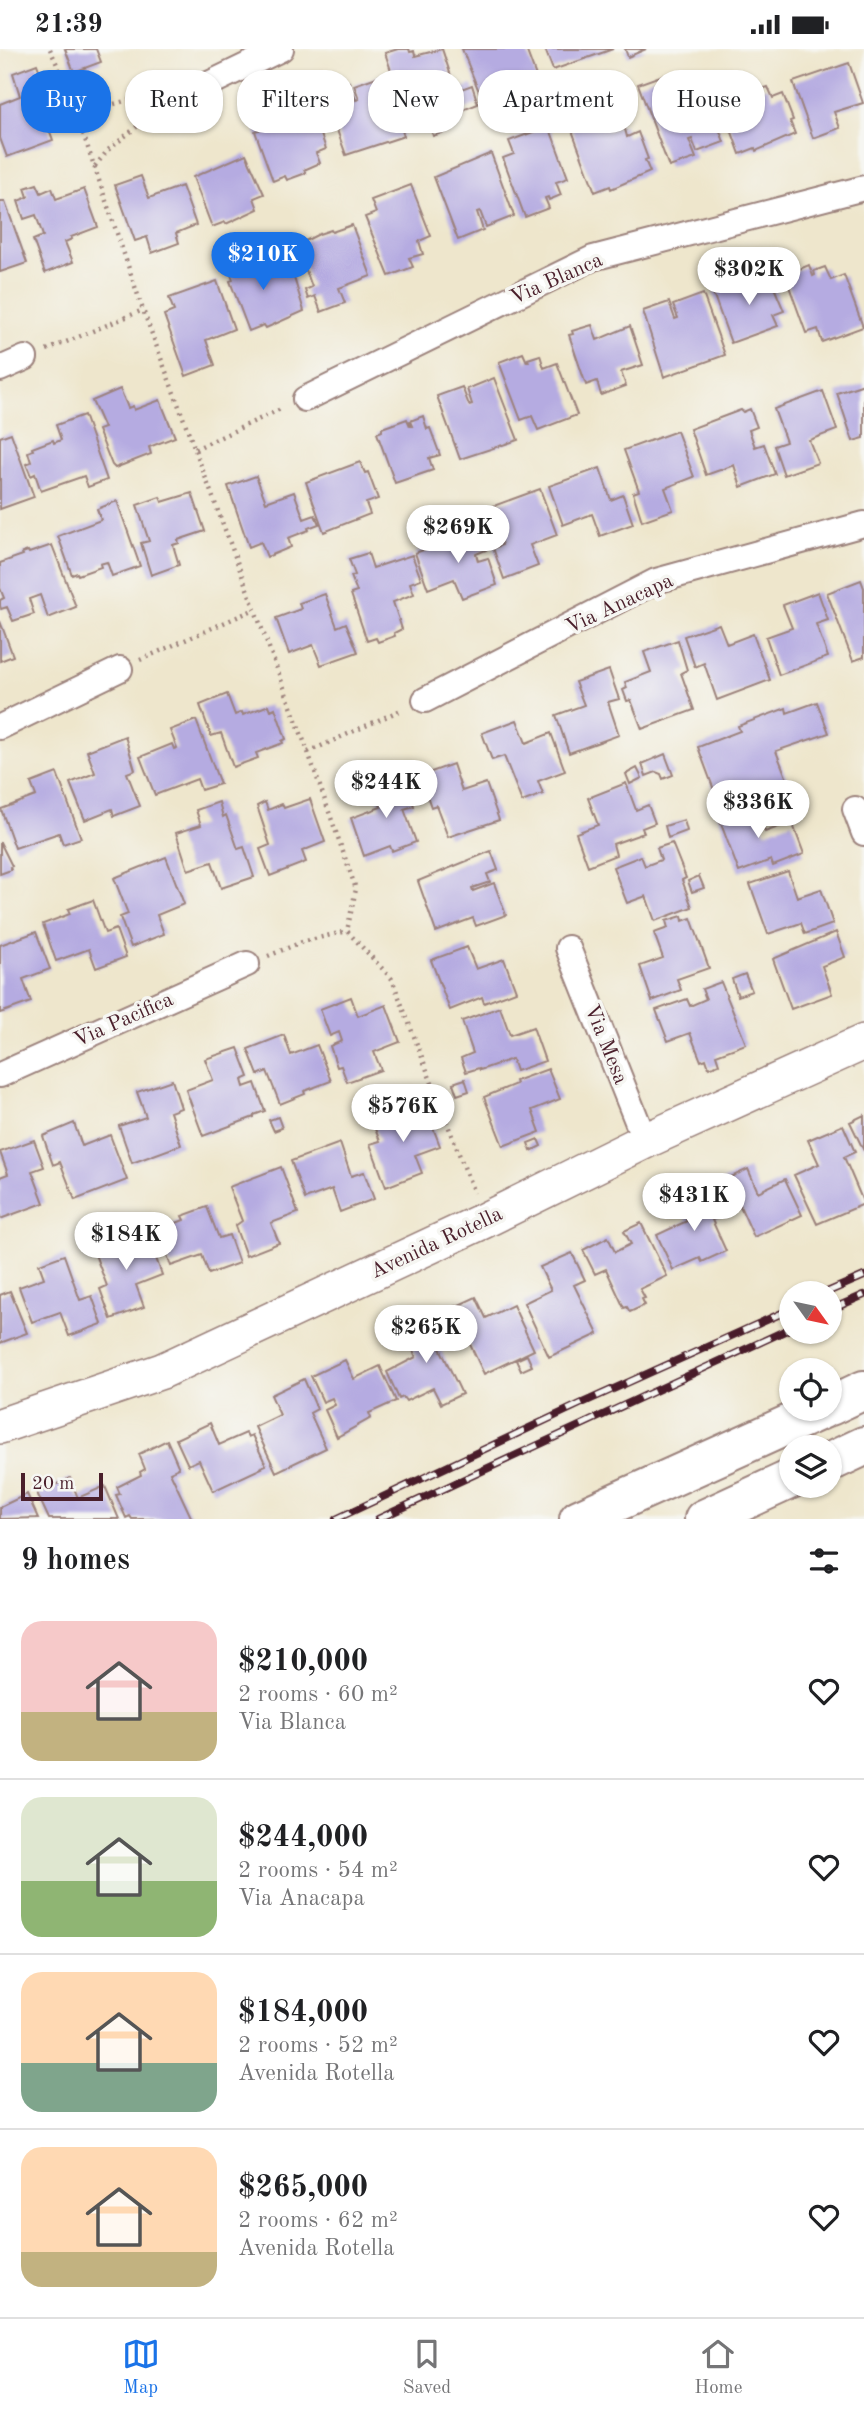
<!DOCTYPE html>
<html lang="en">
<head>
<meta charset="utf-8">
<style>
	body { margin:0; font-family:"Old Standard TT",serif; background:#f6f6f6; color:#202124; height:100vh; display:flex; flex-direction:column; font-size:26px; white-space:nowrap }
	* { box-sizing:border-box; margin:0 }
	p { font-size:23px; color:#757577 }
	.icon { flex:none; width:38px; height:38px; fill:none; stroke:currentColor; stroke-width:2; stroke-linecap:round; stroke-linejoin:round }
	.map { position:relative; height:1470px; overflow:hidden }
	.panel { display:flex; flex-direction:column; background:#fff; flex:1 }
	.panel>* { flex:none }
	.banner { position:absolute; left:21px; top:21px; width:822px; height:63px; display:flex; gap:14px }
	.needle { width:46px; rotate:123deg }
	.fabs { position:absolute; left:779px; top:1232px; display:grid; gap:14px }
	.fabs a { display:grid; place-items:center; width:63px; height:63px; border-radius:50%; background:#fff; box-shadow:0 2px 5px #0004; font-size:35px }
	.scale { position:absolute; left:21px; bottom:18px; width:82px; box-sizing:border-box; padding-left:7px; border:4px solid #4a1f2b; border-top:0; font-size:19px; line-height:24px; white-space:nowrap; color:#4a1f2b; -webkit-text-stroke:5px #f6f6f2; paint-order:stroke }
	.price { position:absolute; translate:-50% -60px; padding:0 16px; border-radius:24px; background:#fff; color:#222; font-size:23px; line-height:46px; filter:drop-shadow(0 2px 4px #0008) }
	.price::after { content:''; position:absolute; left:50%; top:42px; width:21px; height:16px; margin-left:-10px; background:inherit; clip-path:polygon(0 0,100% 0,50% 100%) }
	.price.current { background:#1a73e8; color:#fff }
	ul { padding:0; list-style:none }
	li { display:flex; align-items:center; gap:21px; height:175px; padding:0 21px }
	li+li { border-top:2px solid #e0e0e0 }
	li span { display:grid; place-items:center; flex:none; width:196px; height:140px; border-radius:21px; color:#555 }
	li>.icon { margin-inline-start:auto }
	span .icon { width:84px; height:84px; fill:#fffc; stroke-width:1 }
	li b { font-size:30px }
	h2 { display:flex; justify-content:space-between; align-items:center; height:84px; padding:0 21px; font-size:30px }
	.pill { padding:0 24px; border-radius:28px; background:#fff; box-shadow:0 2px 5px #0004; font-size:24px; line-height:63px }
	.pill.current { background:#1a73e8; color:#fff }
	.status { display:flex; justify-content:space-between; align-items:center; height:49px; padding:0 35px; background:#fff; direction:ltr }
	.status svg { height:19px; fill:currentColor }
	.tab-bar { display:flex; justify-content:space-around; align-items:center; height:98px; border-top:2px solid #e0e0e0; background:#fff; font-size:19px; color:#757577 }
	.tab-bar a { display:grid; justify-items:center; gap:4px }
	.tab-bar .current { color:#1a73e8 }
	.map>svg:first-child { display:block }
</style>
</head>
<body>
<div class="status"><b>21:39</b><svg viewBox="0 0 49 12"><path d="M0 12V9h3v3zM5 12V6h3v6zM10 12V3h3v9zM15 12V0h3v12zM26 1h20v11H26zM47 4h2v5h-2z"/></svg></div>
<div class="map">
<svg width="864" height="1470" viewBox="0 0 864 1470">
	<rect width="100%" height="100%" fill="#f6f6f2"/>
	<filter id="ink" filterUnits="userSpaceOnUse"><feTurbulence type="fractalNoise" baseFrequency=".0143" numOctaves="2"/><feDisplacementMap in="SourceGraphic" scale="14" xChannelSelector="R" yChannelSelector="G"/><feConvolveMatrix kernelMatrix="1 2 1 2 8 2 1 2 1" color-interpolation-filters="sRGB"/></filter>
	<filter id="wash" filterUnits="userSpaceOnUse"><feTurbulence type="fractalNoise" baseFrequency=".00686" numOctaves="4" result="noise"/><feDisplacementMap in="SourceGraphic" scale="28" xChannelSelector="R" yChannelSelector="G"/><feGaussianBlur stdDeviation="1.57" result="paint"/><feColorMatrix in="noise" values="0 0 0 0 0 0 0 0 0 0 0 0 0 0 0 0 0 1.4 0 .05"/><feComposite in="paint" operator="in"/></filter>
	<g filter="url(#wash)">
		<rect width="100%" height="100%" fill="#eee6cc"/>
		<g id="blocks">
			<path fill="#b5abe1" d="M65 0H96L101 13 74 23Z
				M398 0H409L410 3 414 2 415 7 442 0 456 42 472 36 478 55 440 70 445 83 433 87 429 74 423 76 418 64 407 68 385 4Z
				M462 0H526L537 30 491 49 489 42 480 45Z
				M545 0H613L553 21Z
				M625 0H646L628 8Z
				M849 14 863 54 834 63 840 79 813 89 793 33Z
				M37 15 58 71 47 75 53 91 7 108 0 89V55L20 47 13 24Z
				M382 26 404 87 346 106 323 42 349 33 356 51 359 50 354 36Z
				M663 26 670 44 702 33 724 93 697 103 692 90 689 91 696 109 669 118 638 35Z
				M768 38 773 49 783 45 793 71 790 72 795 85 756 102 755 99 740 105 722 56 736 51 735 48Z
				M309 62 314 75 317 74 326 100 316 104 320 114 304 121 306 124 287 131 285 127 273 132 255 82 264 79 263 77Z
				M600 65 608 82 624 76 627 88 638 83 648 110 645 111 650 123 611 140 610 137 595 143 570 76Z
				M549 77 568 129 556 133 561 146 549 151 548 148 545 149 549 159 525 168 503 109 514 105 509 92Z
				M491 104 514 167 486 178 480 162 477 163 483 181 458 191 434 128Z
				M246 105 264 145 254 149 258 160 226 175 225 173 212 178 193 128Z
				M141 127 149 149 182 137 196 176 176 184 179 194 152 204 147 188 135 192 115 136Z
				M37 135 41 144 52 139 56 150 84 140 98 178 71 188 72 190 65 193 73 213 45 224 33 191 43 187 36 166 24 170 18 152 28 148 25 139Z
				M411 136 431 187 419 192 423 205 409 209 413 218 389 227 365 168 376 164 371 151Z
				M0 153H5L27 214 0 223Z
				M352 176 371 227 339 239 345 254 321 263 315 247 308 250 305 241 312 238 297 196 319 185 331 181 332 183Z
				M246 201 250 212 257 209 262 220 278 215 282 226 292 222 304 262 266 279 264 276 249 282 230 232 233 231 225 209Z
				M809 216 813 227 815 226 814 222 825 218 831 231 844 226 863 278 822 293 818 280 806 284 785 226Z
				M768 224 784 262 773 266 778 277 731 294 713 244Z
				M217 232 234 280 206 291 215 316 186 327 164 266 174 262 169 249Z
				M703 245 725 306 664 328 643 262 669 253 675 270 678 269 673 256Z
				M592 276 597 291 630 277 643 316 621 323 626 337 601 346 597 332 586 336 569 286 573 285 572 282Z
				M523 304 527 313H529L528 310 540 306 544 319 557 314 577 366 538 381 532 367 521 371 499 313Z
				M494 329 518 391 460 410 437 347 462 338 469 356 472 355 467 340Z
				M864 335V389L853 392 837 344Z
				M120 340 128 359 133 357 134 361 160 351 175 388 149 398 151 405 115 419 112 416 98 381 104 379 92 352Z
				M823 342 837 381 809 391 818 414 784 426 774 397 786 393 774 360Z
				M750 360 757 378 749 381 755 398 764 395 775 425 741 438 734 416 706 426 690 380 741 361 743 363Z
				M84 366 107 431 88 438 84 427 41 442 35 425 31 427 26 415 31 413 28 403 33 401 32 399 53 391 54 394 61 391 56 376Z
				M423 367 427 380 430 379 440 406 429 409 433 421 395 434 377 384 382 382V379L407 370 410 377H412L410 372Z
				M677 382 694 428 665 439 673 461 642 472 633 444 639 442 624 401Z
				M11 384 34 448 0 460V388Z
				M360 413 365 424 368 423 378 450 366 454 370 465 324 483 306 433Z
				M600 419 611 451 623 446 633 475 600 487 592 465 563 476 549 437Z
				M256 427 266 453 294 443 304 470 315 466 319 475 308 479 309 481 288 489 291 498 267 508 261 493 249 498 228 437Z
				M540 440 557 486 530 496 538 517 504 530 493 499 502 496 488 459Z
				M192 444 205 482 178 491 179 494 173 496 179 516 151 526 141 494 149 492 137 456 160 448 162 453Z
				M117 452 140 517 112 527 107 513 100 515 101 518 78 526 77 524 72 526 58 487 101 471 97 460Z
				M477 478 486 501 476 505 478 512 488 509 497 536 462 549 454 530 428 540 415 504 468 485 467 482Z
				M52 496 76 558 48 569 40 546 29 550 34 565 13 572 7 558 1 560 0 557V551L4 549 0 539V514L23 506 22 504 28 502 29 504Z
				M368 504 373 519 412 506 421 530 410 534 414 545 393 553 402 580 394 584 395 587 378 593 376 589 367 592 351 545 357 543 351 527 355 526 349 510Z
				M861 531 864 539V608L853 612 827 544Z
				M818 543 828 571 816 575 828 608 779 626 766 588 792 579 783 556Z
				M325 545 337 578 346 574 358 603 321 616 313 596 289 605 276 569 301 560 299 554Z
				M0 572 13 607 0 612Z
				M719 575 727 595 753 585 770 631 717 651 704 614 695 618 684 587Z
				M678 591 687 621 681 624 694 661 642 680 631 651 627 652 623 641 627 639 625 633 651 623 644 603Z
				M609 621 619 650 608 653 619 686 569 704 556 666 584 656 575 633Z
				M227 645 235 666 242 663 243 666 269 656 271 661 275 659 286 690 282 692 283 694 256 704 258 709 233 718 221 684 211 687 200 656Z
				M817 653 829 684 776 702 788 733 744 750 741 741 717 749 698 698 740 682 738 677 786 659 787 664Z
				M196 671 220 735 201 741 197 730 155 746 140 708 172 695 174 700 177 699 170 681Z
				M517 671 526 694 551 684 565 722 538 732 543 745 522 753 504 707 492 711 482 684Z
				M125 687 135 721 127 724 140 757 114 767 112 760 85 771 70 734 95 724 87 702Z
				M665 705 673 726 663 730 661 725 656 723 646 727 642 715Z
				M453 715 462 742 486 734 499 771 448 788 436 756 431 758 420 727Z
				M637 719 642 729 630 735 626 725Z
				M57 724 81 789 63 795 59 784 15 799 1 760 36 747 31 734Z
				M404 728 414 757 404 760 416 793 392 802 390 797 364 807 351 769 381 758 374 739Z
				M626 734 636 761 648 756 655 774 642 779 644 784 613 795 616 806 588 817 576 784 598 776 588 749Z
				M310 750 325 793 302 802 306 813 270 827 260 800 270 796 257 757 265 753 268 761 282 755 284 759Z
				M219 753 223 768 226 766 238 800 244 798 254 828 221 839 212 813 188 821 176 784 201 776 196 761Z
				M737 756 741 766 756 761 765 783 792 773 804 805 773 817 771 811 739 823 717 764Z
				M684 771 687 782 668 789 665 777Z
				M0 793 12 817 10 818 11 821 0 825Z
				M672 794 686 829 682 831 692 858 655 872 646 847 627 854 613 818 641 807 645 817 661 811 657 799Z
				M491 802 498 821 487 825 490 833 472 839 473 842 494 834 506 866 476 877 473 869 436 883 418 832Z
				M166 808 184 855 157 866 164 885 131 898 120 868 128 865 114 829Z
				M788 822 797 848 821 840 833 875 805 885 801 874 768 885 750 835Z
				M699 827 704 839 692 843 688 832Z
				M93 851 105 884 116 880 126 908 96 919 89 900 56 912 43 875 70 865 68 860Z
				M682 867 683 872 691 869 709 919 677 930 681 941 652 952 640 917 663 909 654 884 668 879 666 872Z
				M36 883 50 920 23 930 31 953 0 964V896Z
				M836 883 845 908 822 917 832 945 791 960 773 910Z
				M467 898 476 920 504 910 516 942 484 954 482 948 450 961 431 911Z
				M745 925 752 942 738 947 732 930Z
				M721 933 746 995 716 1006 719 1015 709 1019 706 1010 701 1012 690 984 668 992 656 961 687 950 690 957 706 950 702 940Z
				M351 948 358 967 386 956 400 993 374 1003 381 1021 347 1033 341 1017 337 1018 330 997 342 992 339 983 330 987 320 960Z
				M500 958 510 986 533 978 545 1012 516 1022 512 1010 480 1021 479 1019 466 1023 461 1009 473 1004 462 972Z
				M284 986 291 1006 317 996 331 1032 304 1042 305 1045 280 1055 267 1022 258 1026 248 1000Z
				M238 999 249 1028 242 1031 244 1038 255 1034 265 1062 254 1066V1068L203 1087 186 1041 213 1031 205 1010Z
				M548 1020 560 1050 532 1061 540 1083 503 1097 484 1048 516 1035 515 1032Z
				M465 1030 469 1042 457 1046 453 1034Z
				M172 1031 181 1059 170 1063 181 1096 132 1114 119 1077 146 1068 137 1043Z
				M424 1055 440 1097 415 1106 422 1124 386 1138 370 1095 380 1092 373 1075Z
				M864 1066V1102L850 1073Z
				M278 1068 282 1079 274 1082 269 1071Z
				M74 1074 82 1097 110 1086 127 1131 75 1151 60 1113 53 1116 43 1087Z
				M843 1076 855 1103 844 1108 864 1155 817 1175 794 1126 819 1115 808 1091Z
				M538 1090 541 1097 531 1102 528 1094Z
				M34 1091 44 1118 32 1122 44 1154 0 1170V1128L8 1125 0 1103Z
				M340 1094 351 1127 364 1123 374 1150 340 1163 332 1140 305 1150 291 1112Z
				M281 1118 298 1164 271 1174 279 1194 246 1207 235 1177 242 1172 229 1138Z
				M748 1120 758 1143 785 1130 802 1166 754 1188 740 1157 728 1162 716 1135Z
				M708 1140 720 1167 712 1171 726 1202 702 1213 700 1209 673 1221 657 1186 687 1172 679 1153Z
				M207 1158 219 1189 229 1186 239 1214 209 1225 202 1206 171 1217 158 1181 184 1171 182 1167Z
				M641 1174 667 1227 640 1240 645 1249 642 1250 645 1256 630 1263 627 1258 624 1259 606 1220 595 1225 583 1201 608 1188 615 1203 631 1195 624 1182Z
				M146 1181 162 1226 136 1236 144 1258 111 1270 100 1240 107 1237 93 1200Z
				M572 1204 585 1231 574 1236 598 1285 549 1308 524 1254 551 1241 540 1218Z
				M64 1206 80 1251 92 1247 102 1275 69 1287 60 1263 32 1273 19 1238 44 1229 39 1215Z
				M10 1242 27 1284 0 1294V1246Z
				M476 1248 486 1269 513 1256 534 1301 484 1325 467 1289 460 1292 446 1262Z
				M437 1266 449 1292 439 1297 462 1345 441 1355 433 1339 406 1352 403 1348 399 1350 387 1323 416 1308 404 1281Z
				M527 1306 532 1317 521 1322 516 1311Z
				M345 1311 354 1330 380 1317 396 1352 369 1364 371 1369 337 1388 325 1361 335 1356 332 1349 323 1353 311 1327Z
				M304 1330 317 1360 310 1364 326 1399 276 1423 255 1378 280 1366 271 1346Z
				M210 1374 219 1396 246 1384 248 1388 252 1386 266 1416 261 1418 262 1419 213 1442 199 1411 188 1416 176 1390Z
				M167 1391 179 1419 170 1423 192 1470H132L130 1467 126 1469 116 1446 120 1445 117 1438 141 1426 140 1423 145 1420 139 1405Z
				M70 1429 78 1449 105 1437 119 1470H49L37 1444Z
				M27 1445 38 1469 0 1470V1458Z"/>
		</g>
	</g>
	<g filter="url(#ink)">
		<use href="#blocks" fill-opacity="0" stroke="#9c827c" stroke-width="2"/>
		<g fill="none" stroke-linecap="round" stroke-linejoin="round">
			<defs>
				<path id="street" d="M192 43 281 0
					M0 320 25 309
					M305 350 593 209 864 139
					M425 651 656 532 864 475
					M0 678 120 620
					M855 760 864 784
					M568 899 645 1092
					M0 1026 247 915"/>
				<path id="secondary" d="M0 1377 162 1322 483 1172 645 1092 864 993"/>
				<path id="primary" d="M830 1357 864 1341
					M830 1413 864 1397
					M579 1470 823 1360
					M704 1470 791 1430"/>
			</defs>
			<use href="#street" stroke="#9c827c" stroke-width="28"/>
			<use href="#secondary" stroke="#9c827c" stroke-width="38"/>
			<use href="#primary" stroke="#9c827c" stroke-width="42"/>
			<path stroke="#9c827c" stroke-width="4.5" stroke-dasharray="2 5" stroke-linecap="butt" d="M50 0 68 40 143 261 308 703 356 840 347 882 392 930 474 1144
				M69 40 107 57 143 47
				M95 117 108 101 150 67
				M47 301 143 261
				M195 400 283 359
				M140 611 255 560
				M308 703 403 660
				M268 907 302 893 347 882"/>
			<use href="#street" stroke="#fff" stroke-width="24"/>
			<use href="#secondary" stroke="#fff" stroke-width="35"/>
			<use href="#primary" stroke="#fff" stroke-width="38"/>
			<defs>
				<path id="rail" d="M825 1244 864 1227
					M830 1261 864 1246
					M336 1470 580 1355 791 1260
					M378 1470 791 1279"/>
			</defs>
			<use href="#rail" stroke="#4a1f2b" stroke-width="8"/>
			<use href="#rail" stroke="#f6f6f2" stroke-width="5" stroke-dasharray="16" stroke-linecap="butt"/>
		</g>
	</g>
	<g text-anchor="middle" stroke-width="7" stroke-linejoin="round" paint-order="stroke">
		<g font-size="21" fill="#4a1f2b" stroke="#f6f6f2">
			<text transform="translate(556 229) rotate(-24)" y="7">Via Blanca</text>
			<text transform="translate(619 554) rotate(-25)" y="7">Via Anacapa</text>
			<text transform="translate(123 970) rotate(-24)" y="7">Via Pacifica</text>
			<text transform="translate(607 995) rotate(68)" y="7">Via Mesa</text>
			<text transform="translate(436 1193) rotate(-25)" y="7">Avenida Rotella</text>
		</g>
	</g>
</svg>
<div class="fabs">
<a><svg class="needle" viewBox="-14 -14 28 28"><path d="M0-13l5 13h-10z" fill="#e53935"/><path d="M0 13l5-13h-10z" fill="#757577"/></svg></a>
<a><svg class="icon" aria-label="locate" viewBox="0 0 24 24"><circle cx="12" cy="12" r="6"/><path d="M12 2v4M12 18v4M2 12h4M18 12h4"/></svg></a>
<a><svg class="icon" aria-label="layers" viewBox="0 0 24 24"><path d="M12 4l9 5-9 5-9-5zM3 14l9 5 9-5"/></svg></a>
</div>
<div class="scale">20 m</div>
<b class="price current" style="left:263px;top:243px">$210K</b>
<b class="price" style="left:749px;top:258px">$302K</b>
<b class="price" style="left:458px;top:516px">$269K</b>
<b class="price" style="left:386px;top:771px">$244K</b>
<b class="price" style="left:758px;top:791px">$336K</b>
<b class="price" style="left:403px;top:1095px">$576K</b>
<b class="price" style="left:694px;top:1184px">$431K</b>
<b class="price" style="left:126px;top:1223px">$184K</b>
<b class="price" style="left:426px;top:1316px">$265K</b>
<div class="banner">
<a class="pill current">Buy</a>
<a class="pill">Rent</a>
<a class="pill">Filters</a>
<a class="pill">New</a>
<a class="pill">Apartment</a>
<a class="pill">House</a>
</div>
</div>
<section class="panel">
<h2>9 homes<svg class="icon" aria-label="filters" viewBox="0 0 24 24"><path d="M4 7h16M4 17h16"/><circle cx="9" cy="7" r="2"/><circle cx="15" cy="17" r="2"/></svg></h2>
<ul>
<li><span style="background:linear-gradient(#f6c9c9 65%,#c2b280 0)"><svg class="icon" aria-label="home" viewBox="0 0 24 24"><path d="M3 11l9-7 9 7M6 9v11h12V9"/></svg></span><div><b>$210,000</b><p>2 rooms · 60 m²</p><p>Via Blanca</p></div><svg class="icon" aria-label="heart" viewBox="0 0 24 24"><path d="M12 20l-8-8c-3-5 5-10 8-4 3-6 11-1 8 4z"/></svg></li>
<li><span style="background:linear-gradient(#dfe7d0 60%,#8fb573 0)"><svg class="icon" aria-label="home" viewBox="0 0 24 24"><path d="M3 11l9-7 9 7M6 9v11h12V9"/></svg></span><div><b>$244,000</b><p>2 rooms · 54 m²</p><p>Via Anacapa</p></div><svg class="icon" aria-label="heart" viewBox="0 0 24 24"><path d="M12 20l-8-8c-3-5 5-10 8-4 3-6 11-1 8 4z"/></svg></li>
<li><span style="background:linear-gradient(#ffd9b3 65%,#7fa58c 0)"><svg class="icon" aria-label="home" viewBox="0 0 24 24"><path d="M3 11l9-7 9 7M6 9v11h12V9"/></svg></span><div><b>$184,000</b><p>2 rooms · 52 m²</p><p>Avenida Rotella</p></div><svg class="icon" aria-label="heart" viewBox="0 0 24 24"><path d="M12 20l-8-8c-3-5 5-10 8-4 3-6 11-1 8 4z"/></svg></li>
<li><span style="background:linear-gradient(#ffd9b3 75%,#c2b280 0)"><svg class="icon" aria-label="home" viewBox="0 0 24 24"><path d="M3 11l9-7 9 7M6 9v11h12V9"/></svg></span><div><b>$265,000</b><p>2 rooms · 62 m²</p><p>Avenida Rotella</p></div><svg class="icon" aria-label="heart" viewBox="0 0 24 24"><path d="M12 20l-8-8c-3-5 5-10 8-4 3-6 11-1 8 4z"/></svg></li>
</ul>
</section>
<nav class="tab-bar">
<a class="current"><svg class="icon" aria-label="map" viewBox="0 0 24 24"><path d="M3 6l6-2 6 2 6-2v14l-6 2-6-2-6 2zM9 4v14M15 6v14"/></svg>Map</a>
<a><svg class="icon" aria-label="saved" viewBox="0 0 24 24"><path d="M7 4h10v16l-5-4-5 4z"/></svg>Saved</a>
<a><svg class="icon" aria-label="home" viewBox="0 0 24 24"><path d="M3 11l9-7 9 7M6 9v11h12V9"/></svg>Home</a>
</nav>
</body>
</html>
